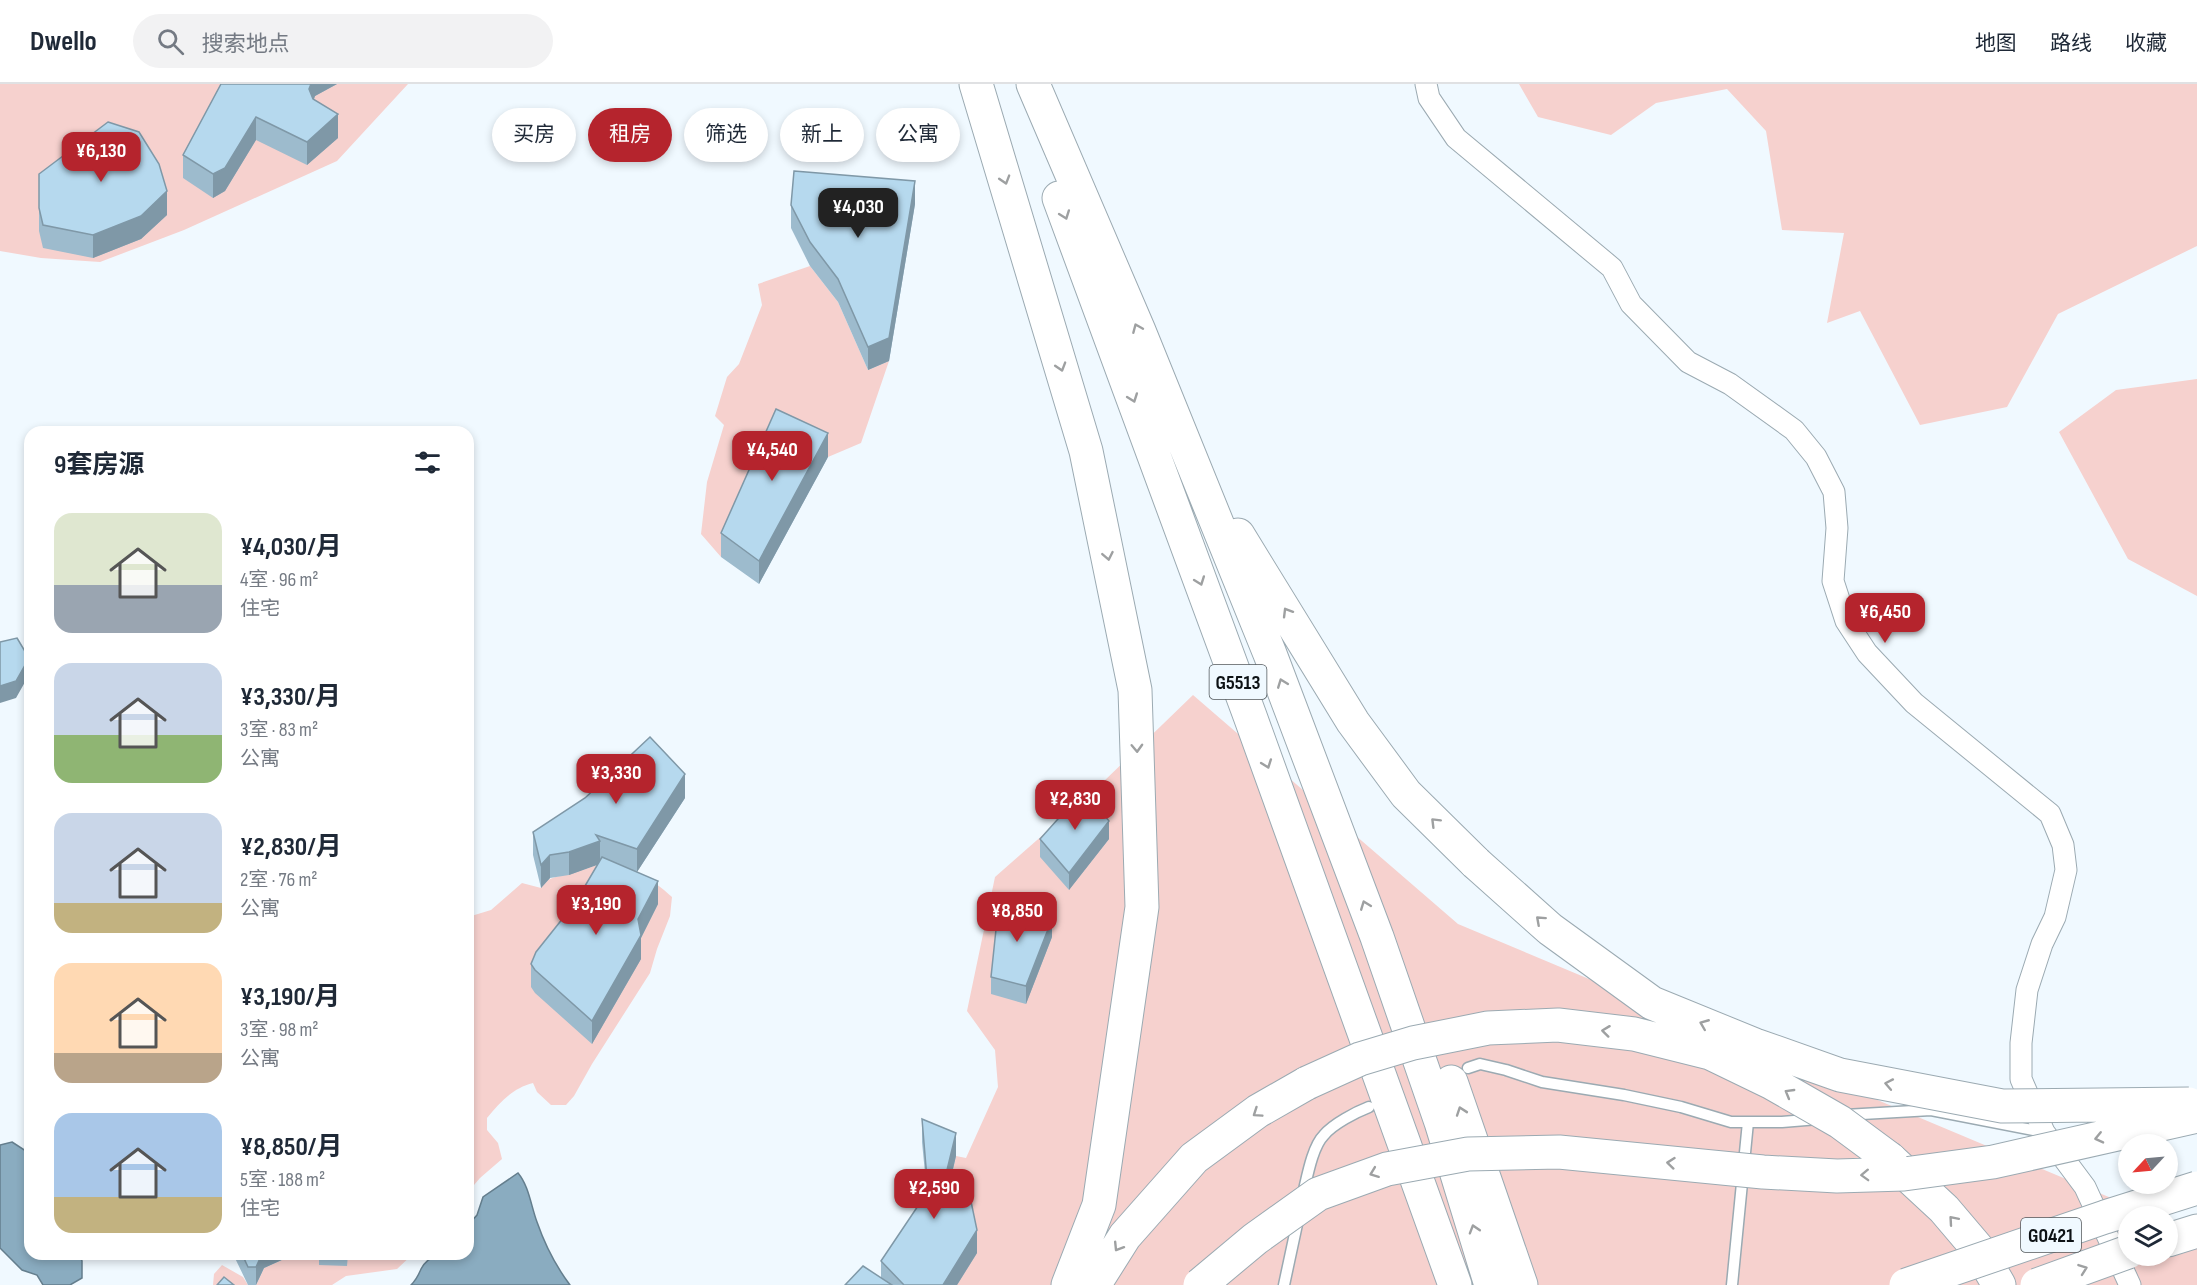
<!DOCTYPE html>
<html lang="zh">
<head>
<meta charset="utf-8">
<style>
	body { margin:0; font-family:"Sofia Sans Condensed","Noto Sans SC",sans-serif; background:#f2f2f3; color:#1f2937; height:100vh; display:flex; flex-direction:column; font-size:22px; white-space:nowrap }
	* { box-sizing:border-box; margin:0 }
	p { font-size:20px; color:#747a83 }
	.icon { flex:none; width:33px; height:33px; fill:none; stroke:currentColor; stroke-width:2; stroke-linecap:round; stroke-linejoin:round }
	.map { position:relative; flex:1; overflow:hidden }
	.sheet { position:absolute; left:24px; top:342px; width:450px; height:834px; display:flex; flex-direction:column; background:#fff; border-radius:18px; box-shadow:0 3px 9px #0003 }
	.sheet>* { flex:none }
	.top-card { position:absolute; left:492px; top:24px; width:570px; height:54px; display:flex; gap:12px }
	.needle { width:39px; rotate:244deg }
	.buttons { position:absolute; left:2118px; top:1050px; display:grid; gap:12px }
	.buttons a { display:grid; place-items:center; width:60px; height:60px; border-radius:50%; background:#fff; box-shadow:0 3px 9px #0003; font-size:30px }
	.price { position:absolute; translate:-50% -51px; padding:0 14px; border-radius:12px; background:#b5242d; color:#fff; font-size:20px; line-height:39px; filter:drop-shadow(0 2px 3px #0008) }
	.price::after { content:''; position:absolute; left:50%; top:36px; width:18px; height:14px; margin-left:-9px; background:inherit; clip-path:polygon(0 0,100% 0,50% 100%) }
	.price.current { background:#222; color:#fff }
	ul { padding:0; list-style:none }
	li { display:flex; align-items:center; gap:18px; height:150px; padding:0 30px }
	li span { display:grid; place-items:center; flex:none; width:168px; height:120px; border-radius:18px; color:#555 }
	li>.icon { margin-inline-start:auto }
	span .icon { width:72px; height:72px; fill:#fffc; stroke-width:1 }
	li b { font-size:26px }
	h2 { display:flex; justify-content:space-between; align-items:center; height:72px; padding:0 30px; font-size:26px }
	.pill { padding:0 21px; border-radius:27px; background:#fff; box-shadow:0 3px 9px #0003; font-size:21px; line-height:54px }
	.pill.current { background:#b5242d; color:#fff }
	header { display:flex; align-items:center; gap:36px; box-sizing:border-box; height:84px; padding:0 30px; background:#fff; border-bottom:2px solid #e0e1e3 }
	header strong { font-size:28px }
	nav { display:flex; gap:33px; margin-inline-start:auto; font-size:21px }
	.search { width:420px; height:54px; background:#f2f2f3; display:flex; align-items:center; gap:15px; box-sizing:border-box; padding:0 21px; border-radius:33px; color:#747a83; font-size:22px }
	.map>svg:first-child { display:block }
</style>
</head>
<body>
<header>
<strong>Dwello</strong>
<div class="search"><svg class="icon" aria-label="search" viewBox="0 0 24 24"><circle cx="10" cy="10" r="6"/><path d="M15 15l6 6"/></svg>搜索地点</div>
<nav><a>地图</a><a>路线</a><a>收藏</a></nav>
</header>
<div class="map">
<svg width="2197" height="1201" viewBox="0 0 2197 1201">
	<rect width="100%" height="100%" fill="#f0f9ff"/>
	<path fill="#f6d1ce" d="M0 0H408L337 77 184 146 100 178 41 174 0 167Z
		M1519 0H2197V162L2058 230 2007 323 1920 341 1860 227 1827 239 1844 149 1782 146 1766 47 1727 5 1656 19 1611 51 1538 33Z
		M810 182 838 218 868 286 889 277 861 359 828 373 776 349 721 473 701 450 707 398 724 341 715 332 727 293 739 280 762 221 758 200Z
		M2197 295V512L2128 475 2059 348 2116 306Z
		M1193 611 1458 840 2154 1132H2128V1172H2168V1138L2197 1150V1201H956L947 1110 956 1072 966 1074 998 1003 995 966 967 927 995 793 1102 699Z
		M596 774C623 777 653 795 672 813L670 832 657 865 650 889 592 980 574 1012 566 1021H551L537 1008 533 999C513 1004 500 1018 487 1034V1046L498 1059 502 1075 480 1094 468 1108V833L491 826 522 799 541 804V799C557 790 580 789 599 780Z
		M285 1170H413L397 1185 346 1192 332 1201H256L264 1184 284 1175Z
		M222 1181 243 1193 248 1201H253H213L214 1190Z"/>
	<path fill="#8aacc0" stroke="#647e8d" stroke-width="1.5" d="M12 1058 26 1067 30 1074V1170H79L82 1177V1194L70 1201H43L37 1191 22 1186 0 1164V1061Z
		M518 1089C529 1102 531 1122 537 1138 545 1161 555 1181 570 1201H411C417 1195 418 1192 421 1185 430 1167 450 1170 468 1170V1141L477 1131 483 1113Z"/>
	<g fill="none" stroke-linecap="round" stroke-linejoin="round">
		<defs>
			<path id="lane" d="M1468 984 1480 980 1506 986 1542 998 1624 1011 1681 1023 1731 1038H1782L1818 1035
				M1845 1031 1931 1026 2043 1048
				M1303 1110C1307 1094 1312 1063 1324 1051 1333 1040 1356 1028 1369 1023
				M1284 1201 1299 1131
				M1732 1201 1748 1038"/>
			<path id="street" d="M1426 0 1429 14 1456 54 1612 184 1631 220 1688 278 1730 300 1794 346 1816 373 1834 408 1837 444 1833 497 1846 537 1867 569 1914 619 2050 730 2063 761 2066 786 2055 833 2042 860 2027 906 2021 959V995L2044 1048 2085 1103 2130 1201"/>
			<path id="highway" d="M976 0 1086 367 1135 606 1142 823 1099 1121 1068 1201
				M1033 0 1139 247 1270 570 1377 853 1441 1038 1491 1201
				M1059 114 1250 632 1455 1201
				M1238 451 1353 638 1406 710 1476 779
				M1451 998 1521 1201
				M1890 1075 1944 1125 1978 1165 1999 1201
				M2168 1156 2197 1147
				M1094 1201 1125 1152 1194 1074 1258 1027 1307 999"/>
		</defs>
		<use href="#lane" stroke="#9baab2" stroke-width="13"/>
		<use href="#street" stroke="#9baab2" stroke-width="23"/>
		<use href="#highway" stroke="#9baab2" stroke-width="35"/>
		<use href="#lane" stroke="#fff" stroke-width="10"/>
		<use href="#street" stroke="#fff" stroke-width="21"/>
		<use href="#highway" stroke="#fff" stroke-width="33"/>
		<defs>
			<path id="highway-bridge" d="M1476 779 1550 845 1652 919 1755 961 1840 991 2002 1022 2189 1020
				M1307 999 1360 975 1413 959 1488 944 1558 941 1634 950 1710 969 1772 999 1840 1038 1890 1075
				M1200 1201 1255 1155 1318 1110 1387 1085 1468 1070 1559 1068 1763 1088 1837 1092 1904 1090 1993 1078 2197 1032
				M1906 1201 2105 1133 2197 1104
				M2037 1201 2128 1168"/>
		</defs>
		<use href="#highway-bridge" stroke="#9baab2" stroke-width="35" stroke-linecap="butt"/>
		<use href="#highway-bridge" stroke="#fff" stroke-width="33"/>
	</g>
	<path fill="#9dbbcd" d="M221 0H337L315 12 314 15 338 54 307 81 256 56 225 107 213 114 183 94V71Z
		M39 90 167 131 141 155 93 174 43 164 39 147Z
		M915 120 889 277 868 286 838 218 810 182 791 144V121Z
		M828 373 759 500 721 473V449Z
		M685 714 637 788 658 820 641 854V875L592 960 535 909 531 903V880L575 819 598 780 569 791 550 794 541 804 533 771V748Z
		M1040 755H1109L1069 806 1040 773Z
		M1052 853 1026 920 991 910V893Z
		M922 1035 956 1072 952 1090 977 1169 957 1201H845L881 1194V1177L927 1110 922 1058Z
		M233 1170H285L284 1175 264 1184 256 1201H248Z
		M319 1170H348L347 1182 319 1181Z"/>
	<path fill="#7f98a7" d="M311 0H337L315 12 309 28V5Z
		M338 30V54L307 81V58Z
		M256 33V56L225 107 213 114V90Z
		M915 97V120L889 277 868 286V263Z
		M167 107V131L141 155 93 174V151Z
		M828 349V373L759 500V477Z
		M29 574V591L16 614 0 619V602Z
		M685 690V714L637 788V765Z
		M1109 737V755L1069 806V789Z
		M600 757V780L569 791V768Z
		M550 771V794L541 804V781Z
		M658 797V820L641 854V875L592 960V937L638 835Z
		M1052 835V853L1026 920V902Z
		M956 1049V1072L947 1110V1086Z
		M977 1146V1169L957 1201H943Z
		M262 1170H285L284 1175 264 1184 256 1201V1183Z"/>
	<path fill="#b6d9ee" stroke="#7f98a7" stroke-width="1.5" d="M221 0H311L309 5 313 15 338 30 307 58 256 33 225 84 213 90 183 71Z
		M108 38 139 48 159 80 167 107 141 132 93 151 43 141 39 124V90Z
		M794 87 915 97 889 254 868 263 838 195 810 158 791 121Z
		M776 325 828 349 759 477 721 449Z
		M17 554 29 574 16 597 0 602V558Z
		M650 653 685 690 637 765 596 751 600 757 569 768 550 771 541 781 533 748 585 714Z
		M1084 706 1109 737 1069 789 1040 755Z
		M602 773 658 797 638 835 641 851 592 937 535 886 531 880 536 868 575 819Z
		M999 817 1052 835 1026 902 991 893Z
		M922 1035 956 1049 947 1086 968 1103 977 1146 943 1201H904L881 1177 928 1107Z
		M242 1170H262L256 1183H248Z
		M863 1182 892 1201H845Z
		M224 1193 234 1201H217Z"/>
	<defs><path id="oneway-chevron" d="M-2-3.5L2.5 0L-2 3.5" fill="none" stroke-width="1.6" stroke-linecap="round" stroke-linejoin="round" transform="scale(1.5)"/></defs>
	<g stroke="#9ea0a1">
		<use href="#oneway-chevron" transform="translate(1005 96) rotate(73)"/>
		<use href="#oneway-chevron" transform="translate(1065 131) rotate(70)"/>
		<use href="#oneway-chevron" transform="translate(1137 244) rotate(-113)"/>
		<use href="#oneway-chevron" transform="translate(1061 283) rotate(73)"/>
		<use href="#oneway-chevron" transform="translate(1133 314) rotate(70)"/>
		<use href="#oneway-chevron" transform="translate(1108 472) rotate(79)"/>
		<use href="#oneway-chevron" transform="translate(1200 497) rotate(70)"/>
		<use href="#oneway-chevron" transform="translate(1287 528) rotate(-121)"/>
		<use href="#oneway-chevron" transform="translate(1282 599) rotate(-111)"/>
		<use href="#oneway-chevron" transform="translate(1137 664) rotate(88)"/>
		<use href="#oneway-chevron" transform="translate(1267 680) rotate(70)"/>
		<use href="#oneway-chevron" transform="translate(1435 738) rotate(-135)"/>
		<use href="#oneway-chevron" transform="translate(1365 821) rotate(-111)"/>
		<use href="#oneway-chevron" transform="translate(1540 836) rotate(-138)"/>
		<use href="#oneway-chevron" transform="translate(1704 940) rotate(-158)"/>
		<use href="#oneway-chevron" transform="translate(1606 947) rotate(-173)"/>
		<use href="#oneway-chevron" transform="translate(1889 1000) rotate(-169)"/>
		<use href="#oneway-chevron" transform="translate(1789 1009) rotate(-150)"/>
		<use href="#oneway-chevron" transform="translate(1461 1027) rotate(-109)"/>
		<use href="#oneway-chevron" transform="translate(1257 1029) rotate(146)"/>
		<use href="#oneway-chevron" transform="translate(2099 1054) rotate(167)"/>
		<use href="#oneway-chevron" transform="translate(1671 1079) rotate(-174)"/>
		<use href="#oneway-chevron" transform="translate(1374 1089) rotate(159)"/>
		<use href="#oneway-chevron" transform="translate(1865 1091) rotate(178)"/>
		<use href="#oneway-chevron" transform="translate(1953 1136) rotate(-131)"/>
		<use href="#oneway-chevron" transform="translate(1474 1145) rotate(-107)"/>
		<use href="#oneway-chevron" transform="translate(1118 1163) rotate(122)"/>
		<use href="#oneway-chevron" transform="translate(2083 1185) rotate(-20)"/>
	</g>
	<g text-anchor="middle" stroke-width="4.5" stroke-linejoin="round" paint-order="stroke">
		<g fill="#f0f9ff" stroke="#51575b" stroke-width="1.5">
			<rect x="1209.5" y="581" width="57" height="34" rx="4.5"/>
			<rect x="2021" y="1134" width="60" height="34" rx="4.5"/>
		</g>
		<g font-size="20" font-weight="bold" fill="#0d1215">
			<text x="1238" y="605">G5513</text>
			<text x="2051" y="1158">G0421</text>
		</g>
	</g>
</svg>
<div class="buttons">
<a><svg class="needle" viewBox="-14 -14 28 28"><path d="M0-13l5 13h-10z" fill="#e53935"/><path d="M0 13l5-13h-10z" fill="#747a83"/></svg></a>
<a><svg class="icon" aria-label="layers" viewBox="0 0 24 24"><path d="M12 4l9 5-9 5-9-5zM3 14l9 5 9-5"/></svg></a>
</div>
<b class="price" style="left:101px;top:99px">¥6,130</b>
<b class="price current" style="left:858px;top:155px">¥4,030</b>
<b class="price" style="left:772px;top:398px">¥4,540</b>
<b class="price" style="left:1885px;top:560px">¥6,450</b>
<b class="price" style="left:616px;top:721px">¥3,330</b>
<b class="price" style="left:1075px;top:747px">¥2,830</b>
<b class="price" style="left:596px;top:852px">¥3,190</b>
<b class="price" style="left:1017px;top:859px">¥8,850</b>
<b class="price" style="left:934px;top:1136px">¥2,590</b>
<div class="top-card">
<a class="pill">买房</a>
<a class="pill current">租房</a>
<a class="pill">筛选</a>
<a class="pill">新上</a>
<a class="pill">公寓</a>
</div>
<section class="sheet">
<h2>9套房源<svg class="icon" aria-label="filters" viewBox="0 0 24 24"><path d="M4 7h16M4 17h16"/><circle cx="9" cy="7" r="2"/><circle cx="15" cy="17" r="2"/></svg></h2>
<ul>
<li><span style="background:linear-gradient(#dfe7d0 60%,#9aa5b1 0)"><svg class="icon" aria-label="home" viewBox="0 0 24 24"><path d="M3 11l9-7 9 7M6 9v11h12V9"/></svg></span><div><b>¥4,030/月</b><p>4室 · 96 m²</p><p>住宅</p></div></li>
<li><span style="background:linear-gradient(#c9d6e8 60%,#8fb573 0)"><svg class="icon" aria-label="home" viewBox="0 0 24 24"><path d="M3 11l9-7 9 7M6 9v11h12V9"/></svg></span><div><b>¥3,330/月</b><p>3室 · 83 m²</p><p>公寓</p></div></li>
<li><span style="background:linear-gradient(#c9d6e8 75%,#c2b280 0)"><svg class="icon" aria-label="home" viewBox="0 0 24 24"><path d="M3 11l9-7 9 7M6 9v11h12V9"/></svg></span><div><b>¥2,830/月</b><p>2室 · 76 m²</p><p>公寓</p></div></li>
<li><span style="background:linear-gradient(#ffd9b3 75%,#b9a48a 0)"><svg class="icon" aria-label="home" viewBox="0 0 24 24"><path d="M3 11l9-7 9 7M6 9v11h12V9"/></svg></span><div><b>¥3,190/月</b><p>3室 · 98 m²</p><p>公寓</p></div></li>
<li><span style="background:linear-gradient(#a9c7e8 70%,#c2b280 0)"><svg class="icon" aria-label="home" viewBox="0 0 24 24"><path d="M3 11l9-7 9 7M6 9v11h12V9"/></svg></span><div><b>¥8,850/月</b><p>5室 · 188 m²</p><p>住宅</p></div></li>
</ul>
</section>
</div>
</body>
</html>
